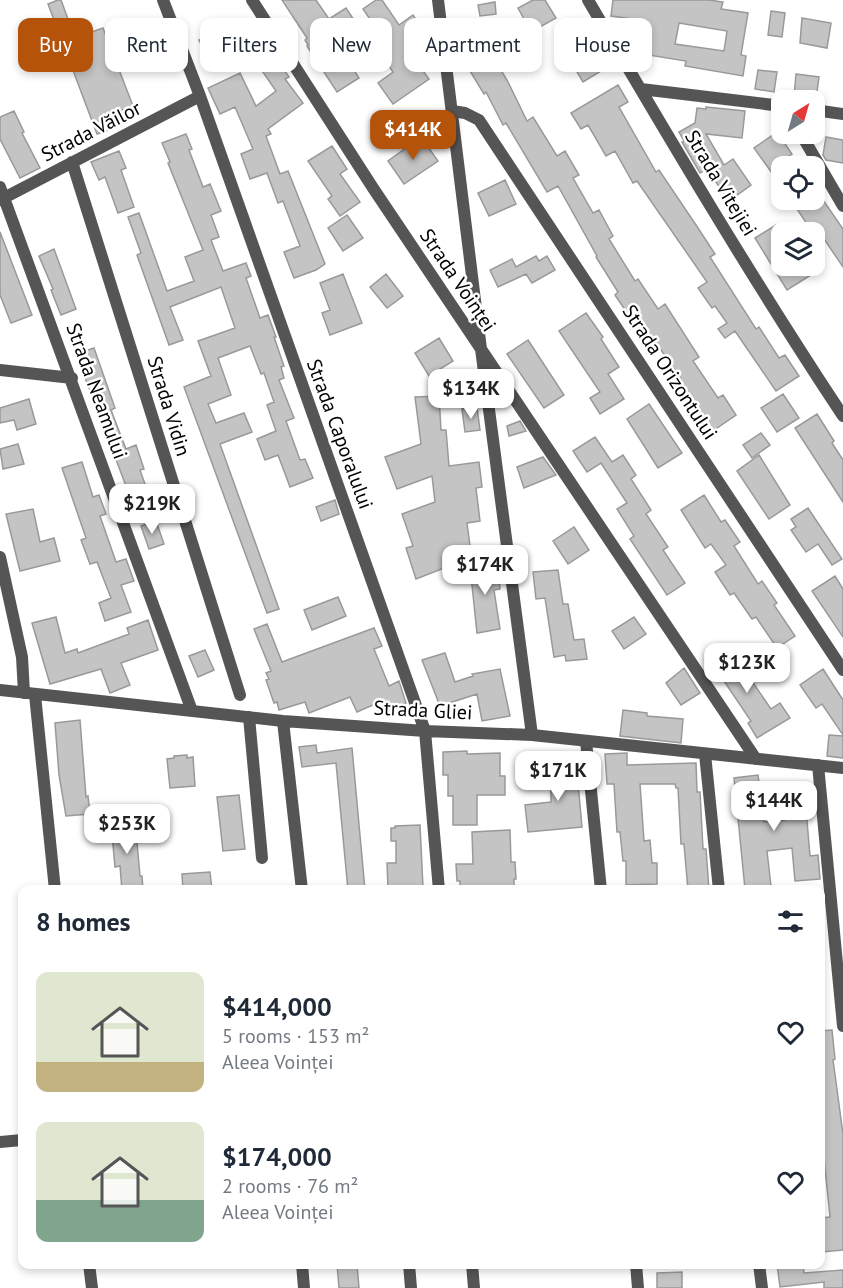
<!DOCTYPE html>
<html lang="en">
<head>
<meta charset="utf-8">
<style>
	body { margin:0; font-family:"PT Sans",sans-serif; background:#f2f2f3; color:#1f2937; height:100vh; display:flex; flex-direction:column; font-size:22px; white-space:nowrap }
	* { box-sizing:border-box; margin:0 }
	p { font-size:20px; color:#747a83 }
	.icon { flex:none; width:33px; height:33px; fill:none; stroke:currentColor; stroke-width:2; stroke-linecap:round; stroke-linejoin:round }
	.map { position:relative; flex:1; overflow:hidden }
	.sheet { position:absolute; left:18px; top:885px; width:807px; height:384px; display:flex; flex-direction:column; background:#fff; border-radius:12px; box-shadow:0 3px 9px #0003 }
	.sheet>* { flex:none }
	.banner { position:absolute; left:18px; top:18px; width:807px; height:54px; display:flex; gap:12px }
	.needle { width:39px; rotate:37deg }
	.fabs { position:absolute; left:771px; top:90px; display:grid; gap:12px }
	.fabs a { display:grid; place-items:center; width:54px; height:54px; border-radius:12px; background:#fff; box-shadow:0 3px 9px #0003; font-size:30px }
	.price { position:absolute; translate:-50% -51px; padding:0 14px; border-radius:12px; background:#fff; color:#222; font-size:20px; line-height:39px; filter:drop-shadow(0 2px 3px #0008) }
	.price::after { content:''; position:absolute; left:50%; top:36px; width:18px; height:14px; margin-left:-9px; background:inherit; clip-path:polygon(0 0,100% 0,50% 100%) }
	.price.selected { background:#b45309; color:#fff }
	ul { padding:0; list-style:none }
	li { display:flex; align-items:center; gap:18px; height:150px; padding:0 18px }
	li span { display:grid; place-items:center; flex:none; width:168px; height:120px; border-radius:12px; color:#555 }
	li>.icon { margin-inline-start:auto }
	span .icon { width:72px; height:72px; fill:#fffc; stroke-width:1 }
	li b { font-size:26px }
	h2 { display:flex; justify-content:space-between; align-items:center; height:72px; padding:0 18px; font-size:26px }
	.tag { padding:0 21px; border-radius:12px; background:#fff; box-shadow:0 3px 9px #0003; font-size:21px; line-height:54px }
	.tag.selected { background:#b45309; color:#fff }
	.map>svg:first-child { display:block }
</style>
</head>
<body>
<div class="map">
<svg width="843" height="1288" viewBox="0 0 843 1288">
	<rect width="100%" height="100%" fill="#fff"/>
	<path fill="#c4c4c4" stroke="#999" stroke-width="1.5" fill-rule="evenodd" d="M58 0H61L75 38 103 28 133 106 104 117 109 130 97 134 48 4Z
		M282 0H316L329 19 346 8 354 20 332 35 359 78 337 92 307 46 308 45 305 40 307 38Z
		M376 0H382L399 25 413 15 427 36 407 49 429 79 393 104 378 83 393 72 373 43 382 37 363 9Z
		M533 0H545L556 18 531 32 518 8Z
		M613 0H709L723 2 721 9 748 13 741 55 746 56 743 76 685 66 686 61 642 54 647 21 611 16ZM679 23 727 31 724 51 675 44Z
		M495 2 496 14 480 16 478 5Z
		M771 11 785 13 782 37 768 35Z
		M802 18 831 23 827 48 800 43Z
		M250 27 272 62 277 59 289 77 285 79 303 103 268 129 271 134 266 136 280 174 288 171 325 264 316 270 294 278 284 252 300 246 283 201 278 203 267 173 250 179 241 154 253 149 235 107 220 114 208 88 240 73 256 106 276 91 237 34Z
		M220 29 230 52 211 63 199 40Z
		M595 48 606 68 583 82 571 62Z
		M493 57 507 80 527 121 533 117 557 156 565 151 579 175 573 178 593 213 599 210 613 236 609 239 635 281 638 279 658 309 665 304 699 357 693 361 718 398 723 395 736 415 707 435 694 415 700 411 679 380 681 379 657 344 651 348 615 295 618 292 596 257 597 256 558 186 547 192 506 123 503 125 486 92 484 94 470 71Z
		M758 70 777 72 774 92 755 89Z
		M796 74 819 77 816 99 794 97Z
		M618 85 628 102 619 107 656 172 659 170 696 225 715 254 710 257 756 329 759 327 779 358 785 355 799 376 776 391 735 331 725 338 718 329 727 323 715 306 712 308 698 288 707 282 637 181 633 183 615 151 606 156 588 125 581 129 571 113Z
		M706 107 745 111 742 138 706 134 724 165 733 159 751 185 729 201 707 169 700 173 682 142 684 141 679 132 695 123 697 108 706 109Z
		M14 111 24 132 22 133 40 168 20 178 0 139V117Z
		M777 132 792 154 782 161V187L754 148Z
		M186 134 192 149 189 150 203 187 210 184 221 211 211 215 219 237 211 240 223 271 246 263 251 276 246 278 260 318 268 315 276 337H274L284 366 281 367 284 378 279 380 294 418 286 421 300 460 305 459 313 478 290 487 278 455 265 460 257 439 276 431 267 405 274 402 264 373 261 374 250 346 218 358 231 395 208 404 216 423 244 413 252 432 220 444 279 609 267 613 184 387 211 376 198 341 235 328 221 287 170 307 183 340 169 345 137 255 141 253 128 217 139 213 167 291 194 281 185 257 203 250 168 163 170 162 162 143Z
		M421 137 438 161 404 184 388 161Z
		M826 137 843 140V163L826 160 823 155Z
		M332 146 347 169 340 174 360 202 340 216 328 199 332 196 308 161Z
		M119 151 126 168 121 170 134 207 118 213 105 177 99 180 91 162Z
		M505 180 516 204 489 216 478 193Z
		M821 197 843 229V267L816 227 811 230 791 200H817Z
		M347 215 363 238 343 251 328 228Z
		M776 225 782 234V266H805L811 275 787 290 755 238Z
		M0 232 32 315 11 323 0 295Z
		M54 249 76 309 61 315 51 290 53 289 39 256Z
		M536 256 539 261 547 256 555 270 532 283 526 274 498 287 490 270 512 259 516 267Z
		M343 274 362 323 330 335 322 313 330 310 320 283Z
		M386 274 403 296 387 308 370 287Z
		M586 313 603 337 601 339 619 367 608 374 624 399 600 414 590 398 600 392 559 331Z
		M439 338 453 361 429 376 415 353Z
		M528 340 564 395 544 408 507 354Z
		M94 348 115 408 111 410 126 449 136 445 144 469 140 470 151 501 134 507 76 354Z
		M475 370 477 383 460 385 458 372Z
		M783 394 799 418 777 432 761 408Z
		M439 396 441 430H446L449 466 479 462 482 487 476 488 480 521 467 523 472 561 445 564 447 567 416 579 406 548 413 546 402 514 435 502 432 476 397 489 385 457 421 444 415 397Z
		M29 399 36 424 17 430 14 420 0 423V408Z
		M649 404 682 453 658 468 627 419Z
		M477 407 480 430 465 432 462 409Z
		M817 414 834 441 832 443 843 460V502L795 428Z
		M520 421 526 431 509 436 507 426Z
		M761 433 770 445 752 458 743 445Z
		M595 437 612 462 623 455 636 475 631 479 651 510 646 514 668 547 663 550 685 583 667 595 630 539 634 536 617 509 627 503 601 463 587 472 573 451Z
		M18 444 24 464 3 469 0 449Z
		M759 455 790 505 769 519 737 471Z
		M543 457 556 475 524 488 517 467Z
		M82 462 93 497 99 495 106 514 100 516 116 562 126 559 134 581 121 585 131 612 105 621 99 603 111 598 97 562 90 564 81 540 86 538 62 468Z
		M704 495 721 522 725 520 740 542 734 546 758 584 762 581 777 603 774 605 795 636 777 648 756 617 752 619 734 593 730 595 715 572 726 565 711 544 705 548 681 510Z
		M335 500 339 514 321 521 316 507Z
		M808 508 842 559 832 565 818 544 806 552 791 530 796 527 791 519Z
		M33 509 40 542 54 538 60 561 20 571 6 514Z
		M156 521 164 544 149 549 141 526Z
		M574 527 589 550 568 564 553 541Z
		M497 563 500 589 494 590 500 629 477 633 470 566Z
		M558 570 563 604H568L574 640 584 639 587 659 566 661 565 655 554 657 545 598 536 599 533 572Z
		M835 576 843 589V637L812 591Z
		M338 597 346 616 312 630 304 610Z
		M56 617 65 653 77 649 78 653 129 634 127 628 148 620 158 650 121 663 130 685 110 693 101 669 50 684 32 623Z
		M634 617 646 634 624 649 612 631Z
		M267 624 282 662 374 628 382 646 374 649 389 686 399 681 406 703 380 714 375 704 357 712 350 697 309 713 305 702 279 710 277 702 274 703 266 680 269 679 266 673 271 671 254 629Z
		M728 646 771 709 780 703 790 718 757 738 748 723 751 721 720 675 718 676 707 660Z
		M205 650 214 670 198 677 189 656Z
		M445 653 455 682 473 676 472 674 500 669 510 716 482 721 477 694 440 706 422 660Z
		M684 668 700 693 681 705 666 683Z
		M823 669 843 700V735L822 704 816 708 800 685Z
		M623 710 647 713V716L683 719 681 743 620 736Z
		M80 720 86 797 88 796 90 814 66 816 59 775 55 723Z
		M829 735 843 736V758L827 756Z
		M316 745 317 753 352 748 365 890H348L336 763 302 767 299 747Z
		M467 751V754L500 753V776H505V795H477V825H453V796H448V775H443V752Z
		M627 753V765L696 763 697 792H700L703 849H706L709 890H688L684 844H681L678 788H676L675 784H640L644 841 650 840 652 863H657V884L626 885V861H623L620 832H617L614 784H607L605 754Z
		M187 755V758L193 757 195 786 170 788 167 759 174 758V756Z
		M579 762 578 783 582 827 528 832 525 805 551 802V763Z
		M758 775 764 822 785 820 781 785 808 783 811 809H806L810 856 818 855 820 879 795 881 792 848 767 851 771 886 745 889 734 778Z
		M239 795 245 849 223 851 217 797Z
		M135 821 140 876H142L143 890H122L120 866 115 867 111 823Z
		M420 825 423 887 388 888 387 863H396V841H391V828H395V826Z
		M510 830 511 862H515L516 879H514V890H460V881H457L456 864H473L472 832Z
		M210 872 212 890H183L182 874Z
		M832 1030 835 1059 833 1060 843 1134V1250L822 1252 820 1218 830 1217 820 1119V1031Z
		M337 1264H357L359 1288H339Z
		M777 1264H803L804 1273 843 1270V1288H824V1282L780 1287Z
		M682 1272V1288H657V1273Z"/>
	<g fill="none" stroke-linecap="round" stroke-linejoin="round">
		<path stroke="#555" stroke-width="12" d="M163 0 200 96 425 731 439 890
			M252 0 373 188 756 759
			M438 0 481 349 532 735
			M588 0C670 140 753 280 843 416
			M641 89 782 106
			M814 110 843 114
			M452 111 465 113 479 120 843 670
			M801 134 843 206
			M72 162 240 695
			M0 187 192 711
			M0 200 200 96
			M0 370 72 378
			M0 557 22 657 24 693
			M0 690 283 721 425 731 532 735 843 768
			M35 695 55 890
			M249 717 262 858
			M283 721 302 890
			M586 741 601 890
			M705 754 719 890
			M818 765 843 1026
			M0 1142 22 1140
			M89 1264 92 1288
			M302 1264 304 1288
			M409 1264 411 1288
			M472 1264 474 1288
			M636 1264 638 1288
			M759 1264 762 1288"/>
	</g>
	<g text-anchor="middle" stroke-width="5" stroke-linejoin="round" paint-order="stroke">
		<g font-size="20" fill="#000" stroke="#fff">
			<text transform="translate(91 131) rotate(-27)" y="7">Strada Văilor</text>
			<text transform="translate(721 183) rotate(59)" y="7">Strada Vitejiei</text>
			<text transform="translate(458 280) rotate(56)" y="7">Strada Voinței</text>
			<text transform="translate(670 372) rotate(57)" y="7">Strada Orizontului</text>
			<text transform="translate(97 391) rotate(70)" y="7">Strada Neamului</text>
			<text transform="translate(169 406) rotate(73)" y="7">Strada Vidin</text>
			<text transform="translate(340 434) rotate(70)" y="7">Strada Caporalului</text>
			<text transform="translate(423 710) rotate(3)" y="7">Strada Gliei</text>
		</g>
	</g>
</svg>
<div class="fabs">
<a><svg class="needle" viewBox="-14 -14 28 28"><path d="M0-13l5 13h-10z" fill="#e53935"/><path d="M0 13l5-13h-10z" fill="#747a83"/></svg></a>
<a><svg class="icon" aria-label="locate" viewBox="0 0 24 24"><circle cx="12" cy="12" r="6"/><path d="M12 2v4M12 18v4M2 12h4M18 12h4"/></svg></a>
<a><svg class="icon" aria-label="layers" viewBox="0 0 24 24"><path d="M12 4l9 5-9 5-9-5zM3 14l9 5 9-5"/></svg></a>
</div>
<b class="price selected" style="left:413px;top:161px">$414K</b>
<b class="price" style="left:471px;top:420px">$134K</b>
<b class="price" style="left:152px;top:535px">$219K</b>
<b class="price" style="left:485px;top:596px">$174K</b>
<b class="price" style="left:747px;top:694px">$123K</b>
<b class="price" style="left:558px;top:802px">$171K</b>
<b class="price" style="left:774px;top:832px">$144K</b>
<b class="price" style="left:127px;top:855px">$253K</b>
<div class="banner">
<a class="tag selected">Buy</a>
<a class="tag">Rent</a>
<a class="tag">Filters</a>
<a class="tag">New</a>
<a class="tag">Apartment</a>
<a class="tag">House</a>
</div>
<section class="sheet">
<h2>8 homes<svg class="icon" aria-label="filters" viewBox="0 0 24 24"><path d="M4 7h16M4 17h16"/><circle cx="9" cy="7" r="2"/><circle cx="15" cy="17" r="2"/></svg></h2>
<ul>
<li><span style="background:linear-gradient(#dfe7d0 75%,#c2b280 0)"><svg class="icon" aria-label="home" viewBox="0 0 24 24"><path d="M3 11l9-7 9 7M6 9v11h12V9"/></svg></span><div><b>$414,000</b><p>5 rooms · 153 m²</p><p>Aleea Voinței</p></div><svg class="icon" aria-label="heart" viewBox="0 0 24 24"><path d="M12 20l-8-8c-3-5 5-10 8-4 3-6 11-1 8 4z"/></svg></li>
<li><span style="background:linear-gradient(#dfe7d0 65%,#7fa58c 0)"><svg class="icon" aria-label="home" viewBox="0 0 24 24"><path d="M3 11l9-7 9 7M6 9v11h12V9"/></svg></span><div><b>$174,000</b><p>2 rooms · 76 m²</p><p>Aleea Voinței</p></div><svg class="icon" aria-label="heart" viewBox="0 0 24 24"><path d="M12 20l-8-8c-3-5 5-10 8-4 3-6 11-1 8 4z"/></svg></li>
</ul>
</section>
</div>
</body>
</html>
